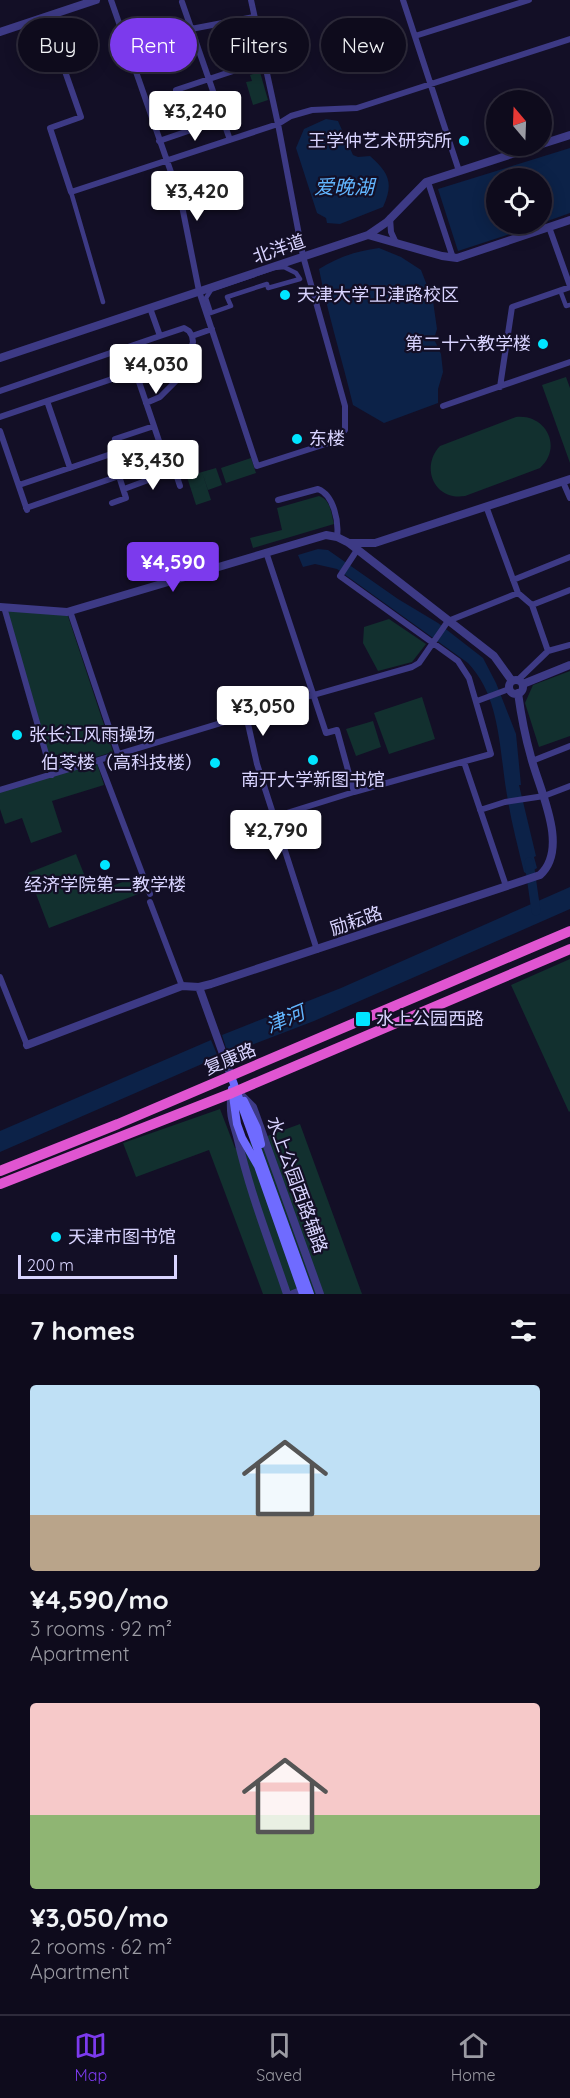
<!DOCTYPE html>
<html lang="en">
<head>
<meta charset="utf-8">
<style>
	body { margin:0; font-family:Quicksand,"Noto Sans SC",sans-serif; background:#1c1929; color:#f1f3f6; height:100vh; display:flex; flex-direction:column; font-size:22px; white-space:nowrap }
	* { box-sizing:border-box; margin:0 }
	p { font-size:20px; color:#9b9ba3 }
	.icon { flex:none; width:33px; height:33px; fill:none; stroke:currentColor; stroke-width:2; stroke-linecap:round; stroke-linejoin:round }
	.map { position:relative; height:1294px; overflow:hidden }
	.details { display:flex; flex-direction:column; background:#0e0b1c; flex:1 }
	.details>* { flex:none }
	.top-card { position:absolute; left:18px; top:18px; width:534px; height:54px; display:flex; gap:12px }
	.needle { width:39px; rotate:341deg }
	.buttons { position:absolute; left:486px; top:90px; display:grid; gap:12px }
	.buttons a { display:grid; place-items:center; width:66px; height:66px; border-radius:50%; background:#0e0b1c; box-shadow:0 3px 15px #0003,0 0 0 2px #2e2b3b; font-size:30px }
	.scale { position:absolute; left:18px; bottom:15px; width:159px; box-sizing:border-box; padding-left:6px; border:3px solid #d9d4ff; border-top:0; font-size:16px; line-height:21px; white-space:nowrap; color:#d9d4ff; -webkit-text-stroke:4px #130f26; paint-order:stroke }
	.price { position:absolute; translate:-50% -51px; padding:0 14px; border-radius:6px; background:#fff; color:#222; font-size:20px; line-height:39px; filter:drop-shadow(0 2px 3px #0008) }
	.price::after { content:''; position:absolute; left:50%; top:36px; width:18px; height:14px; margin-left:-9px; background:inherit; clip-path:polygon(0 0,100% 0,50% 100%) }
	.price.active { background:#7c3aed; color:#fff }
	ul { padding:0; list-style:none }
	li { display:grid; align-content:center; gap:12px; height:318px; padding:0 30px }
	li span { display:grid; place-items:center; height:186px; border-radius:6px; color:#555 }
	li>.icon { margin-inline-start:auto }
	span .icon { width:108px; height:108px; fill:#fffc; stroke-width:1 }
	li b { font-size:26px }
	h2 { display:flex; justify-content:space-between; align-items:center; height:72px; padding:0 30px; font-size:26px }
	.tag { padding:0 21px; border-radius:27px; background:#0e0b1c; box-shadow:0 3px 15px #0003,0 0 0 2px #2e2b3b; font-size:21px; line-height:54px }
	.tag.active { background:#7c3aed; color:#fff }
	.tab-bar { display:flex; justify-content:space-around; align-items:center; height:84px; border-top:2px solid #2e2b3b; background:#0e0b1c; font-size:16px; color:#9b9ba3 }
	.tab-bar a { display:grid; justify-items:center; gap:3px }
	.tab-bar .active { color:#7c3aed }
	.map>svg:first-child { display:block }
</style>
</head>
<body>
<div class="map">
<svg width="570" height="1294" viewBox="0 0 570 1294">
	<rect width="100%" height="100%" fill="#130f26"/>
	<path fill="#12302f" d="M260 72 268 100 253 105 246 82 252 81 250 75Z
		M566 377 570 388V463L542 385Z
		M516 417C546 414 563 447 540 468L465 496C434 501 420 467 440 446Z
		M251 458 256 473 226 483 221 468Z
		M216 468 222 485 208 490 202 472Z
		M202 472 211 500 196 505 187 477Z
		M319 496C331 500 331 513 334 524L253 548 250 538 282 530 277 508Z
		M7 610 67 613 113 752 52 770Z
		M389 619 426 644 412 662 378 671 363 643 364 627Z
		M570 671V736L539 747 525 703 533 685Z
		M422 697 435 739 389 754 374 713Z
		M373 721 381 747 356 756 346 729Z
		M96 760 104 785 52 801 62 832 31 843 22 818 5 824 0 809V790Z
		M76 854 88 884 103 890 134 877 141 893 49 928 28 873Z
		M570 959V1111L569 1112 511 985Z
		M220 1109 235 1148 300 1124 362 1294H263L209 1150 136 1177 123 1143Z"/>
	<path fill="#0c2248" d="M326 119 338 121 353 155 358 157 370 156C389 173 394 183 383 207L340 224 327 223 326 218 317 213 296 148 304 129Z
		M570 148V213L542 223V178H496V224H541L458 251 438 189Z
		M379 248 401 257 421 270 433 301 437 329 434 339 441 354 443 372 438 389V403L384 423 353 405C342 359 328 315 319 269 339 257 356 251 379 248Z
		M318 549 328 550 398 599 438 623 483 658 496 683 516 734 521 785H519L536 856 534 857 537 868 527 874 524 872C518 847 511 821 507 795 499 750 501 698 468 663L337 569 315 564 303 567 298 555Z
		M570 887V909L314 1021 228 1054 222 1035 341 988Z
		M211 1040 218 1057 0 1152V1131Z"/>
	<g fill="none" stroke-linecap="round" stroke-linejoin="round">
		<path stroke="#0c2248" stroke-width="9" d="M529 862 536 911"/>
		<path stroke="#3d3a85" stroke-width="4.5" d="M71 192 103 302
			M284 267 296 273 300 279 268 288 267 284 227 297 231 306 211 313 206 298 211 290 274 268Z
			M560 290 566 306 570 305"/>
		<path stroke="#3d3a85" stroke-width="6" d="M251 0 278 124 291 116 312 110 357 108 570 39
			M403 0 459 171
			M182 2 230 140
			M46 17 81 117 50 128 71 192 278 124 303 256 345 406V430L335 441 257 466 199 291 181 201 111 0
			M415 36 529 0
			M157 40 191 29 254 17
			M190 131 176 90 263 61
			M159 141 223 119
			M428 182 453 258
			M390 218 391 232 396 243
			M549 227 570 286
			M160 336 184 328 189 331 192 336
			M136 373 154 426
			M500 387 512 307 570 287
			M0 391 160 336 150 308
			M47 401 70 468
			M146 403 160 397 186 371 180 356 190 351 193 342 192 336 212 329
			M443 406 570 362
			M0 417 180 356
			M0 431 27 510
			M170 456 180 486
			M563 482 570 498
			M19 485 117 452 119 449 115 439 154 426 162 450
			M124 489 175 470
			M278 500 318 489C334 495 339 522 337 537
			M112 503 126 498 119 476
			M486 506 518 593
			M26 508 119 476 116 465 167 448 170 456 195 447
			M266 552 326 733 337 730 354 792
			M513 580 570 557
			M532 605 570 590
			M4 607 52 775
			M70 611 118 754
			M548 651 570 645
			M477 701 509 689
			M246 715 257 764 317 950
			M99 760 150 894
			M532 761 570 746
			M464 762 506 886
			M0 790 310 696 412 667 419 663 448 621 518 593 532 605 548 651 518 680
			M480 810 505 802 544 796 570 786
			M274 817 354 792 491 754 469 678 458 661 340 576 357 550
			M150 902 182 986
			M0 977 27 1045"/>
		<path stroke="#3d3a85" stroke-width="8" d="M0 32 96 0
			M542 144 570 135
			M368 235 387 222 426 182 537 146
			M0 358 368 235 442 256 457 258 570 220
			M349 543H375L570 479
			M0 607 67 612 326 535 337 537 349 543 494 656 512 681
			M509 687a7 7 0 1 1 14 0a7 7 0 1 1-14 0Z
			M523 684 570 665
			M199 987 231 1076
			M27 1045 182 986 199 987 211 984 540 875C570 848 539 789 531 757 525 736 521 715 518 693
			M237 1091 253 1107 320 1294
			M231 1100C230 1119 234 1123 238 1140 250 1193 270 1243 287 1294
			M293 1294 306 1289"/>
		<path stroke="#6f6bff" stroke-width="8" d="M231 1076 310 1294
			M232 1089 237 1124 242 1138 258 1166 303 1294
			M244 1101 257 1128 261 1144"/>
		<path stroke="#e055d1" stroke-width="10" d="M0 1171 118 1124 570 931
			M0 1184 232 1093 570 949"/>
	</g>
	<g fill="#00e5ff" stroke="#130f26" stroke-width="2">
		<circle cx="464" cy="141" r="6"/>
		<circle cx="285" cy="295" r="6"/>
		<circle cx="543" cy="344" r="6"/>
		<circle cx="297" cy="439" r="6"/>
		<circle cx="17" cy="735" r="6"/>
		<circle cx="313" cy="760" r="6"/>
		<circle cx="215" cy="763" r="6"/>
		<circle cx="105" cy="865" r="6"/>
		<rect x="355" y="1011" width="16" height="16" rx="3"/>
		<circle cx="56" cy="1237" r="6"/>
	</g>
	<g text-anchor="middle" stroke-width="4.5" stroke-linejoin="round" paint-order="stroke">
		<g font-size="18" fill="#d9d4ff" stroke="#130f26" text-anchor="start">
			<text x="452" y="147" text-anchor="end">王学仲艺术研究所</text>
			<text x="297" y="301">天津大学卫津路校区</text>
			<text x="531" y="350" text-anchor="end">第二十六教学楼</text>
			<text x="309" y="445">东楼</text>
			<text x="29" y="741">张长江风雨操场</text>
			<text x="203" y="769" text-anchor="end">伯苓楼（高科技楼）</text>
			<text x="313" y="786" text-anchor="middle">南开大学新图书馆</text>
			<text x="105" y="891" text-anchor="middle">经济学院第二教学楼</text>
			<text x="376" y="1025">水上公园西路</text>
			<text x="68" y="1243">天津市图书馆</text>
		</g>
		<g font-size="18" fill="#d9d4ff" stroke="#130f26">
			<text transform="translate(279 249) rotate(-19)" y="6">北洋道</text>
			<text transform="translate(356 921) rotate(-19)" y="6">励耘路</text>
			<text transform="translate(230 1059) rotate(-23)" y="6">复康路</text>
			<text transform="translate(297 1185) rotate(70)" y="6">水上公园西路辅路</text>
		</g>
		<g font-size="20" font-style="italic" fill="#62b6ff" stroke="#130f26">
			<text x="344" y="194">爱晚湖</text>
			<text transform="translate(285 1019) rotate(-23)" y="7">津河</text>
		</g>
	</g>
</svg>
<div class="buttons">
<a><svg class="needle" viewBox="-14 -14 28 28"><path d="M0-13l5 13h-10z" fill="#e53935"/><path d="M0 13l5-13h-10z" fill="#9b9ba3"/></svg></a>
<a><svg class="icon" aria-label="locate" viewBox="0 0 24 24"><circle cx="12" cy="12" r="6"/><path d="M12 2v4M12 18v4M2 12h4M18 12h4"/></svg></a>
</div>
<div class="scale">200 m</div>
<b class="price" style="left:195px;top:142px">¥3,240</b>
<b class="price" style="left:197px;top:222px">¥3,420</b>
<b class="price" style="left:156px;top:395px">¥4,030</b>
<b class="price" style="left:153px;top:491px">¥3,430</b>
<b class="price active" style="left:173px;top:593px">¥4,590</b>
<b class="price" style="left:263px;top:737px">¥3,050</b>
<b class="price" style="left:276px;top:861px">¥2,790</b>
<div class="top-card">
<a class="tag">Buy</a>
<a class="tag active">Rent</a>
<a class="tag">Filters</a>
<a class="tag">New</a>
</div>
</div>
<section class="details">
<h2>7 homes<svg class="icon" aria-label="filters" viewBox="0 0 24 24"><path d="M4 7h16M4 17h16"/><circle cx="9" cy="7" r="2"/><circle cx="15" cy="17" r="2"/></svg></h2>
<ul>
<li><span style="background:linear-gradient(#bfe0f5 70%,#b9a48a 0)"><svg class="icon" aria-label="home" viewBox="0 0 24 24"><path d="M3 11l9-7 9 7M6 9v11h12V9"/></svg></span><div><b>¥4,590/mo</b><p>3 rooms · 92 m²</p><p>Apartment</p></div></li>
<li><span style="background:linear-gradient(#f6c9c9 60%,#8fb573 0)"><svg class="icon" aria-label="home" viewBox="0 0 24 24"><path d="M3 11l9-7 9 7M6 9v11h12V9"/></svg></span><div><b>¥3,050/mo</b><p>2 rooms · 62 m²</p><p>Apartment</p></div></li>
</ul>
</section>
<nav class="tab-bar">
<a class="active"><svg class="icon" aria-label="map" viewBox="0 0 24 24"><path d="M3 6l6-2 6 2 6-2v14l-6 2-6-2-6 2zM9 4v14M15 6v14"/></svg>Map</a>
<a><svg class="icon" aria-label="saved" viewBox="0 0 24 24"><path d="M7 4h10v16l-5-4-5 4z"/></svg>Saved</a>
<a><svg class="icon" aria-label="home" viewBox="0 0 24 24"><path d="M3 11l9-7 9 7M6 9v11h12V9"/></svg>Home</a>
</nav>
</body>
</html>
